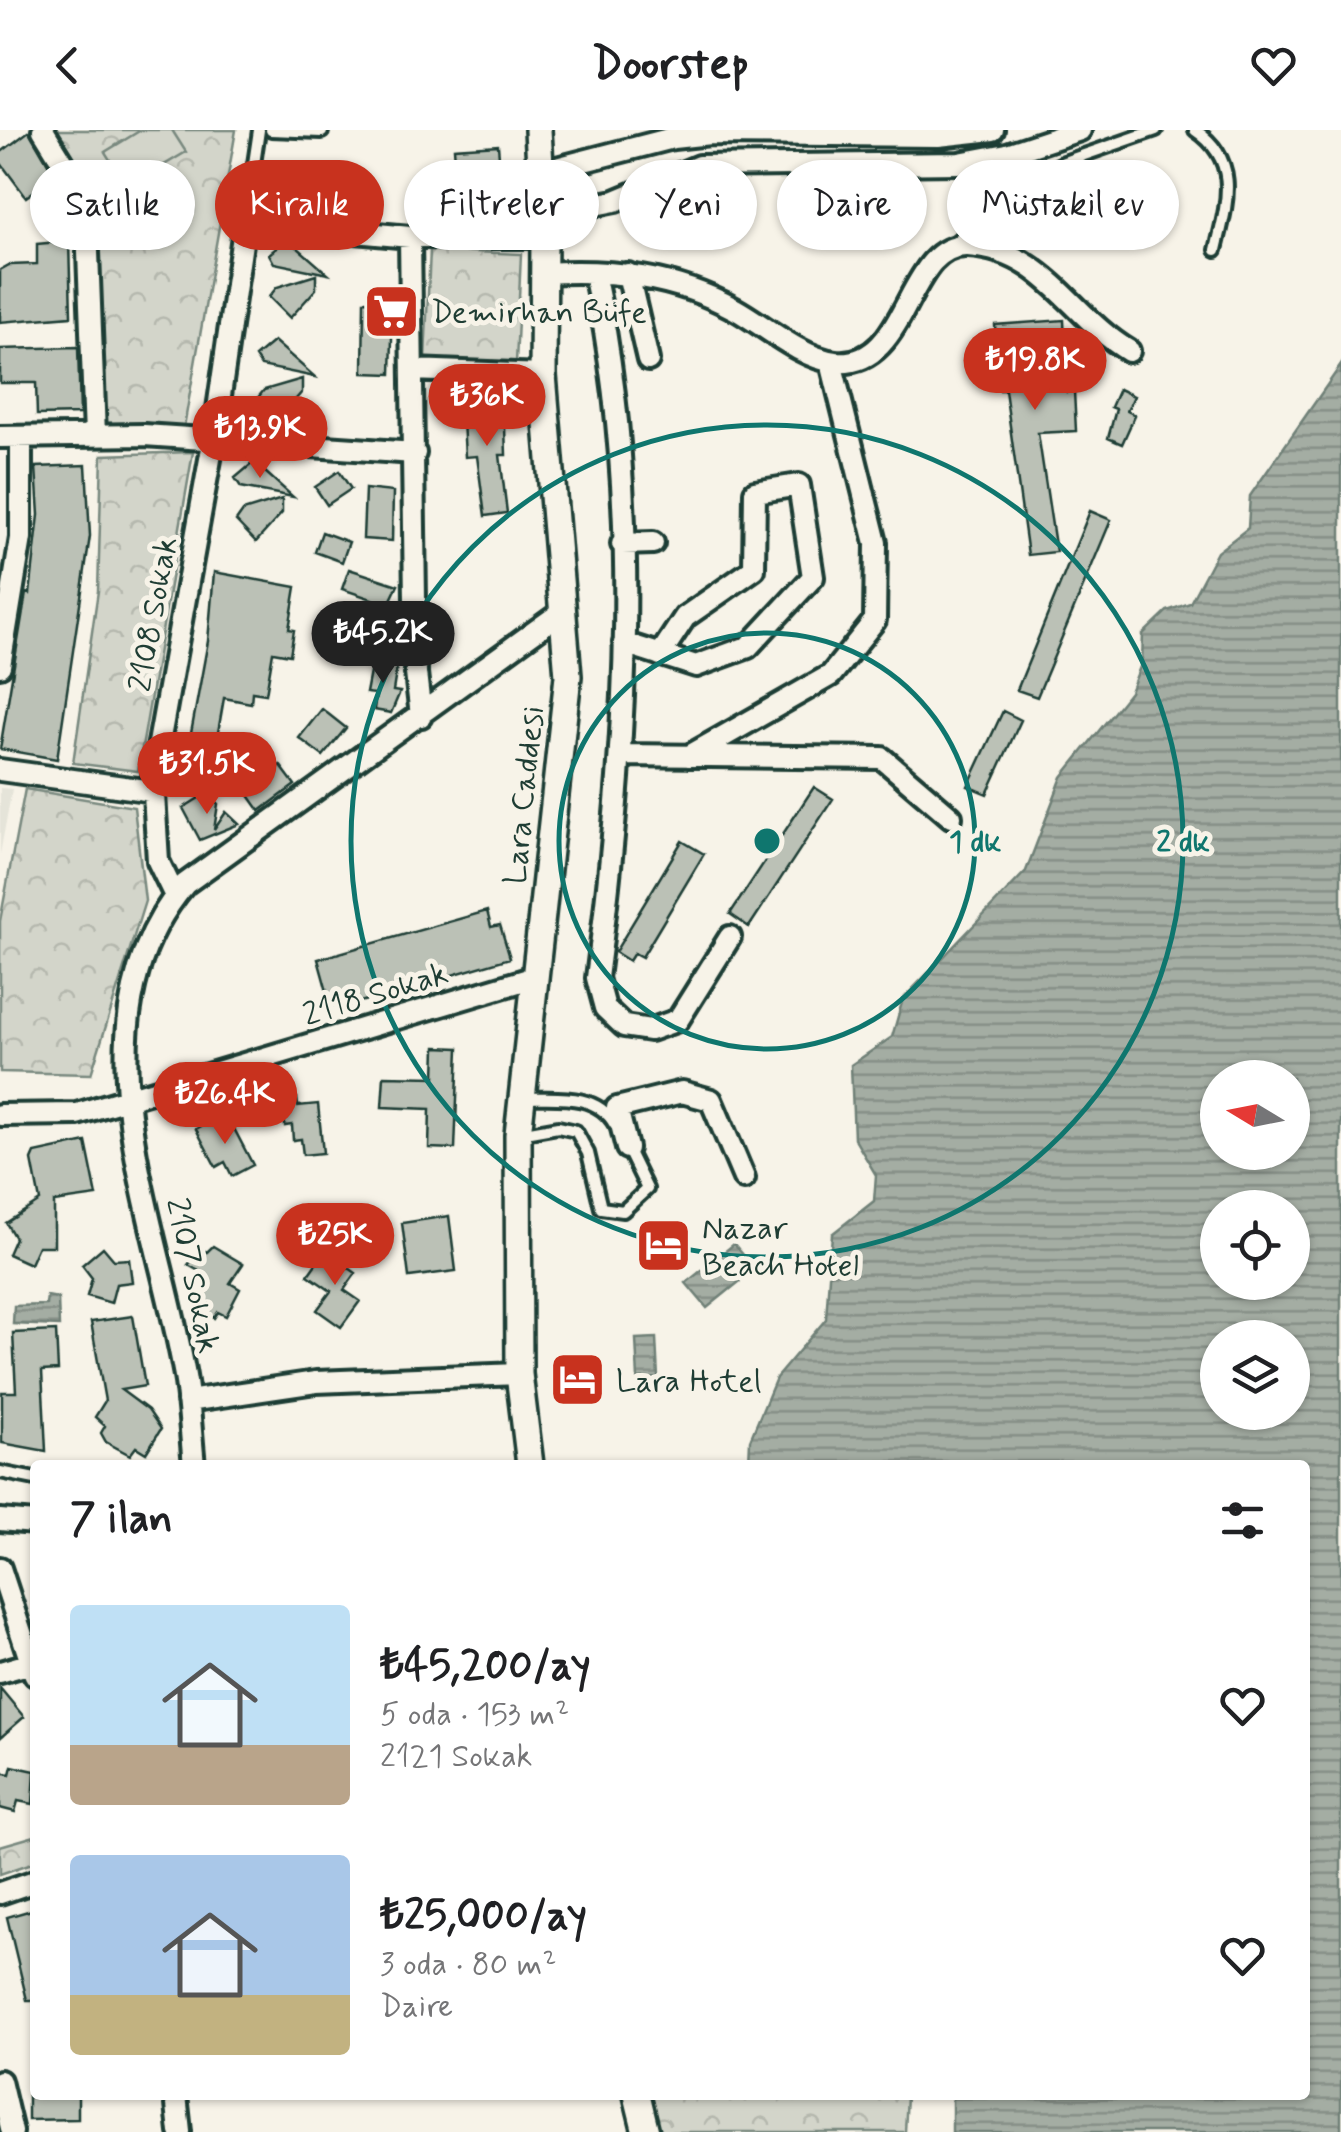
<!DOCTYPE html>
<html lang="tr">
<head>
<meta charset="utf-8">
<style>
	body { margin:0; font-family:Mynerve,sans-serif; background:#f2f2f2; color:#202124; height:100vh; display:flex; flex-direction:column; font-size:38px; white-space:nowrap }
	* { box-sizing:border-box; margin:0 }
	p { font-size:32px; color:#757577 }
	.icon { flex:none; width:55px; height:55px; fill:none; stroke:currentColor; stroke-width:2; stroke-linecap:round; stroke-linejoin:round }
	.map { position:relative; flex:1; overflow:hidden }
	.panel { position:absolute; left:30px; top:1330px; width:1280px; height:640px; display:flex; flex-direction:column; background:#fff; border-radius:10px; box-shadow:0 2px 8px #0004 }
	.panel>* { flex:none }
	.hud { position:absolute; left:30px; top:30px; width:1282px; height:90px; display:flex; gap:20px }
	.needle { width:65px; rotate:280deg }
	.buttons { position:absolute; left:1200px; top:930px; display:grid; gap:20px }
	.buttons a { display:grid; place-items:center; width:110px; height:110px; border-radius:50%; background:#fff; box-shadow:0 2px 8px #0004; font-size:50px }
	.price { position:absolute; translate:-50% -85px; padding:0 22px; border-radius:35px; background:#c8321e; color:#fff; font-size:32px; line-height:65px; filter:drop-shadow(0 2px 5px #0008) }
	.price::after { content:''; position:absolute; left:50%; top:60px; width:30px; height:22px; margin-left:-15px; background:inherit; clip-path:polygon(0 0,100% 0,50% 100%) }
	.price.selected { background:#222; color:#fff }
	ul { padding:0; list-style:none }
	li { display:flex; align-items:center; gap:30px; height:250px; padding:0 40px }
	li span { display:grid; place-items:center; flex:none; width:280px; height:200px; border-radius:10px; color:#555 }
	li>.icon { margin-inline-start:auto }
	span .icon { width:120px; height:120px; fill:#fffc; stroke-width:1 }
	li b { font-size:42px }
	h2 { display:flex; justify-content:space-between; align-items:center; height:120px; padding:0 40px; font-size:42px }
	.chip { padding:0 35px; border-radius:45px; background:#fff; box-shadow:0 2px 8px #0004; font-size:35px; line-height:90px }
	.chip.selected { background:#c8321e; color:#fff }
	header { display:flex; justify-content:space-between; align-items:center; height:130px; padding:0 40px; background:#fff; font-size:45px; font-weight:700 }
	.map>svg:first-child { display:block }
</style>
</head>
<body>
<header><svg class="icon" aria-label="back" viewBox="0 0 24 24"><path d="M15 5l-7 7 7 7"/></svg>Doorstep<svg class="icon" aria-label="heart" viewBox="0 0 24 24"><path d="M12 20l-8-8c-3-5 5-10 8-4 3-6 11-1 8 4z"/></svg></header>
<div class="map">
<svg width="1341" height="2002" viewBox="0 0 1341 2002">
	<defs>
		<pattern id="park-crowns" width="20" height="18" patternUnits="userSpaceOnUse" patternTransform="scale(2.5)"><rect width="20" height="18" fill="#d3d5ca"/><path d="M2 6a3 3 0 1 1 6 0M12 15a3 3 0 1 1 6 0" fill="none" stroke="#b5b8ae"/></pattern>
		<pattern id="water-rules" width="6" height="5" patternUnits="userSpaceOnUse" patternTransform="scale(2.5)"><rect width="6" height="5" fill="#a4ada3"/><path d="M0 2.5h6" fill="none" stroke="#858e86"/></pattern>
	</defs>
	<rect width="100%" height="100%" fill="#f7f3e8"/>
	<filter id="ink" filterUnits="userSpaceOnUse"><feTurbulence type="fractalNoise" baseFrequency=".01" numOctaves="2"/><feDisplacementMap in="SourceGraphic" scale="20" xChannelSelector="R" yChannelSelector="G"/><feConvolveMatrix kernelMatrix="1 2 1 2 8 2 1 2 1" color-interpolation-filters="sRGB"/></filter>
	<g filter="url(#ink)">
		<path fill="#e5e4d9" d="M0 658 12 659 0 724Z"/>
		<path fill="url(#park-crowns)" stroke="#79897f" stroke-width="2.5" d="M53 0H236L184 297 106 295 98 204 95 69Z
			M430 120 521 124 516 233 425 229Z
			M193 322 138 641 73 633 98 461 102 325Z
			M25 659 134 677 145 771 91 944 0 942V791Z
			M35 1706V1732L0 1744V1716Z
			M648 1965H907L905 2002H656Z"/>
		<path fill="#d3d5ca" stroke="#79897f" stroke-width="2.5" d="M141 0H172L186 22 127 57 105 22Z"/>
		<path fill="url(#water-rules)" stroke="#6f8077" stroke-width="2.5" fill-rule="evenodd" d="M1341 235V2002H952V1965H1305V1335H749L750 1310 776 1248 826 1189 832 1104 874 1071 876 1045 854 1008 851 935 892 907 903 869 1026 741 1062 647 1130 562 1142 532 1143 504 1167 481 1190 473 1217 422 1248 398 1250 366ZM1218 948H1292V1022H1218ZM1218 1078H1292V1152H1218ZM1218 1208H1292V1282H1218Z
			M734 1114 755 1139 707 1178 686 1153Z
			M47 1166 58 1168 59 1196 13 1194 14 1176 46 1175Z
			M656 1208 658 1248 638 1249 636 1209Z"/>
		<path fill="#bbc1b6" stroke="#1f3d34" stroke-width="2.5" d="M29 1 55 46 26 67 0 32V23Z
			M498 15 503 77 459 81 454 18Z
			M296 37 345 41 343 72 294 69Z
			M286 110H289L328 144 274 133 269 124Z
			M69 111 71 186 0 192V140L9 135 37 134V114Z
			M316 145V159L290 188 269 167 277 157Z
			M364 171 393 172 391 244 363 243Z
			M1064 190 1067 262 1074 261 1076 301 1038 303 1056 422 1028 425 1005 260H1000L995 195Z
			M274 211 315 247 261 236 255 227Z
			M78 217 80 284 37 285 36 253H0V219Z
			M302 249V262L277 291 256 270 264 260Z
			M1119 259 1134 266 1127 281 1135 285 1122 314 1108 308 1116 279 1111 277Z
			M504 270 506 325H500L507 383 485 386 477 326 465 327 462 272Z
			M254 332 293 367 241 357 235 348Z
			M86 335 90 406 57 629 0 619 26 463 30 464 39 385 36 337Z
			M339 341 351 359 327 375 315 357Z
			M365 359 393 362 392 411 363 409Z
			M282 369V383L256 412 236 391 243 381Z
			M1090 381 1111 390 1037 567 1017 560Z
			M322 402 349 412 342 432 315 422Z
			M349 439 398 455 389 474 397 490 376 509 378 495 351 510 342 493 381 472 342 459Z
			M214 442 296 457 289 499 294 500 290 525 273 522 266 564 252 562 251 573 224 568 217 608 230 611 226 634 215 632 214 642 185 636 208 511Z
			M372 532 397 536 393 561 400 562 391 583 374 580 376 564 366 563Z
			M322 579 346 598 323 626 299 608Z
			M1003 581 1021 590 987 664 968 656Z
			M264 627 273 640 280 635 295 655 260 681 243 657Z
			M814 657 833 669 749 797 730 784Z
			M207 663 218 674 214 700 226 682 239 694 200 710 183 678Z
			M682 711 704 724 642 827 634 823 629 831 615 822Z
			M487 781 491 797 500 795 510 828 340 878 339 874 331 876 318 829Z
			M436 917 459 918 455 1019 429 1018 430 979 382 977 384 946 435 947Z
			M297 968 298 976 318 974 323 1023 303 1025 301 1009 293 1010 292 995 285 996 282 969Z
			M212 990 217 997 230 991 253 1035 232 1046 225 1032 216 1037 196 999Z
			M86 1012 97 1066 54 1072V1116H38L30 1134 8 1124 15 1108 6 1093 40 1071 32 1030 35 1023Z
			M449 1086 456 1141 409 1147 402 1093Z
			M213 1116 243 1134 230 1153 240 1159 226 1186 218 1182 214 1188 195 1175 206 1160V1145L188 1135 201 1119 207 1122Z
			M103 1117 114 1130 129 1129 132 1152 116 1154 111 1173 87 1166 92 1148 82 1135Z
			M325 1121 356 1143 344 1160 360 1171 341 1197 317 1180 331 1161 308 1145Z
			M133 1186 145 1256 121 1260 148 1280 161 1299 146 1323 136 1317 130 1325 106 1312 101 1303 105 1296 95 1287 105 1271 91 1192Z
			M56 1201 58 1240 42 1241 46 1321 2 1313V1262H16L13 1203Z
			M0 1558 24 1587 0 1608Z
			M12 1636 35 1641 33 1674 18 1671 15 1682 0 1678V1642L10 1644Z
			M35 1779V1870H27L7 1787Z
			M28 1965H78V1989L28 1990Z"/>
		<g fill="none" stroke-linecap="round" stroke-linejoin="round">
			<defs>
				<path id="service" d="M271 0 322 2
					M1195 0C1241 31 1227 73 1216 120
					M245 95 259 0
					M951 116 1018 56 1064 32 1156 0
					M523 968C556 968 597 962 615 995
					M519 1004 558 997 576 1001 588 1023 601 1078 623 1081 647 1059 625 1014
					M0 1342 35 1349"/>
				<path id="minor" d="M43 0 86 70 95 305
					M541 42 673 8 710 4 938 6 993 0
					M544 85 615 71 699 36 959 33 1007 24 1080 0
					M410 107 416 543 421 586
					M544 143C612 139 674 146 735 179 764 195 801 228 835 232 910 240 905 112 968 116 1045 120 1071 187 1129 221
					M594 143C643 371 627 618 597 848L605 878 624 896 650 900 678 890 730 807
					M628 144 648 230
					M413 240 543 245
					M0 307 144 305 415 323
					M622 414 653 413
					M624 513 696 536 748 517 813 447 799 355 755 362 754 439 685 487 660 525
					M0 536 21 408V307
					M623 625 882 628 951 687
					M689 626 831 545 875 490 876 413 831 232
					M0 640 153 661
					M175 766 158 731 153 647 214 307 245 92 410 107H544
					M0 985 77 984 535 847
					M627 1018 617 978 682 962 711 970 744 1048
					M188 1271 316 1252 519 1244
					M194 1335C191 1307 190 1279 186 1252 161 1096 66 894 185 754L563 481
					M0 1390 35 1393
					M0 1438 35 1545
					M0 1542 35 1532
					M0 1763 35 1751
					M0 1951 12 2002
					M176 1965 180 2002"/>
				<path id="tertiary" d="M530 1335 519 1244 518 1005 568 546 543 245 544 107 538 0
					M637 1965 646 2002"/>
			</defs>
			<use href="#service" stroke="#1f3d34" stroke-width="18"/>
			<use href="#minor" stroke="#1f3d34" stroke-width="28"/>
			<use href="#tertiary" stroke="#1f3d34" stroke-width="32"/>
			<use href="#service" stroke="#f7f3e8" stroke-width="10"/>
			<use href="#minor" stroke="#f7f3e8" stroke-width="20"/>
			<use href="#tertiary" stroke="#f7f3e8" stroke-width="25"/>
		</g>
	</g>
	<g fill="none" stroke="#0f766e" stroke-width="5">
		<circle cx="767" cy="711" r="208"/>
		<circle cx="767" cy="711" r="416"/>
	</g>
	<defs>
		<symbol id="supermarket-square" viewBox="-11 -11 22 22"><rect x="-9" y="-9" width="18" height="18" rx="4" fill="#c8321e" stroke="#f7f3e8"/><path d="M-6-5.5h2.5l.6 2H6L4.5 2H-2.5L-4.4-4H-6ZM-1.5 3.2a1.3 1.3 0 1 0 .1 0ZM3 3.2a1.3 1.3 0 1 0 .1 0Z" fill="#fff"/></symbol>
		<symbol id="hotel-square" viewBox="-11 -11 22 22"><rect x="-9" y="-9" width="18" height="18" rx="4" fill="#c8321e" stroke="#f7f3e8"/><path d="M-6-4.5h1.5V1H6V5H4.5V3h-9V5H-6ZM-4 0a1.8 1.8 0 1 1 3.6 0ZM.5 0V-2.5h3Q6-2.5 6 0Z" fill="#fff"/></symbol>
	</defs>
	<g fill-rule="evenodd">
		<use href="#supermarket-square" x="360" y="150" width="63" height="63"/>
		<use href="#hotel-square" x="632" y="1084" width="63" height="63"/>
		<use href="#hotel-square" x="546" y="1218" width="63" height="63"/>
	</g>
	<g text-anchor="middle" stroke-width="10" stroke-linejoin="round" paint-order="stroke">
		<g font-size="32" fill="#1f3d34" stroke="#f7f3e8" text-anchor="start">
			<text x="431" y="192">Demirhan Büfe</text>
			<text x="702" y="1108">Nazar<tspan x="702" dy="37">Beach Hotel</tspan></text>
			<text x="616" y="1261">Lara Hotel</text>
		</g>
		<g font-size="32" fill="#1f3d34" stroke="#f7f3e8">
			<text transform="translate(152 484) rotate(-80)" y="11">2108 Sokak</text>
			<text transform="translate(523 665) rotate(-84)" y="11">Lara Caddesi</text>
			<text transform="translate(375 863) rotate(-17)" y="11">2118 Sokak</text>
			<text transform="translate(194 1145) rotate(78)" y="11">2107 Sokak</text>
		</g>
	</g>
	<circle cx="767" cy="711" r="15" fill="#0f766e" stroke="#f7f3e8" stroke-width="5"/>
	<g font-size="30" text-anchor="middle" font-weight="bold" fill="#0f766e" stroke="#f7f3e8" stroke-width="10" stroke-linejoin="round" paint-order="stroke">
		<text x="975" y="721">1 dk</text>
		<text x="1183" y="721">2 dk</text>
	</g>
</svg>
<div class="buttons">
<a><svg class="needle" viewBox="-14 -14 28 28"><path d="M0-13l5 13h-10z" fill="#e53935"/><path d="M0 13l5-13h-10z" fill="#757577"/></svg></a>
<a><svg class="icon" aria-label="locate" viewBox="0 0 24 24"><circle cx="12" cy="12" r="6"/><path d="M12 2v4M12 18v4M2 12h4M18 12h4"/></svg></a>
<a><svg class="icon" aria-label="layers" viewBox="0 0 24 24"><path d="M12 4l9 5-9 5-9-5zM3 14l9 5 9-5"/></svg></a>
</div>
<b class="price" style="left:1035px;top:283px">₺19.8K</b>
<b class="price" style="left:487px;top:319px">₺36K</b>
<b class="price" style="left:260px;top:351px">₺13.9K</b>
<b class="price selected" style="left:383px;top:556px">₺45.2K</b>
<b class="price" style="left:207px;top:687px">₺31.5K</b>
<b class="price" style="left:225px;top:1017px">₺26.4K</b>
<b class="price" style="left:335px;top:1158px">₺25K</b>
<div class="hud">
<a class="chip">Satılık</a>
<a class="chip selected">Kiralık</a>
<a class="chip">Filtreler</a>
<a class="chip">Yeni</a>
<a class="chip">Daire</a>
<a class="chip">Müstakil ev</a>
</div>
<section class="panel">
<h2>7 ilan<svg class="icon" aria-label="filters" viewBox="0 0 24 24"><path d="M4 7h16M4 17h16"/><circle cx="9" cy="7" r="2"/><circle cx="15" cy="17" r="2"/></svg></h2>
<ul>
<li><span style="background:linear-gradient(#bfe0f5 70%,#b9a48a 0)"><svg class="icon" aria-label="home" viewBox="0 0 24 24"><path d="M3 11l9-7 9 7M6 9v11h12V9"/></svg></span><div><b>₺45,200/ay</b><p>5 oda · 153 m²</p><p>2121 Sokak</p></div><svg class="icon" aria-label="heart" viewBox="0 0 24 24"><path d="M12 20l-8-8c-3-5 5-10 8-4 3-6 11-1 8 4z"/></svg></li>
<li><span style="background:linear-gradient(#a9c7e8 70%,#c2b280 0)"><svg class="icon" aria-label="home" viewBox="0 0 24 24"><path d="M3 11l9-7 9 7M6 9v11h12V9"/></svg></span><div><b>₺25,000/ay</b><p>3 oda · 80 m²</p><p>Daire</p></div><svg class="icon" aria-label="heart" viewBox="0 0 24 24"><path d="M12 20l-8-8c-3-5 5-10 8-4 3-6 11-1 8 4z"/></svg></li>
</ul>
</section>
</div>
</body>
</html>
